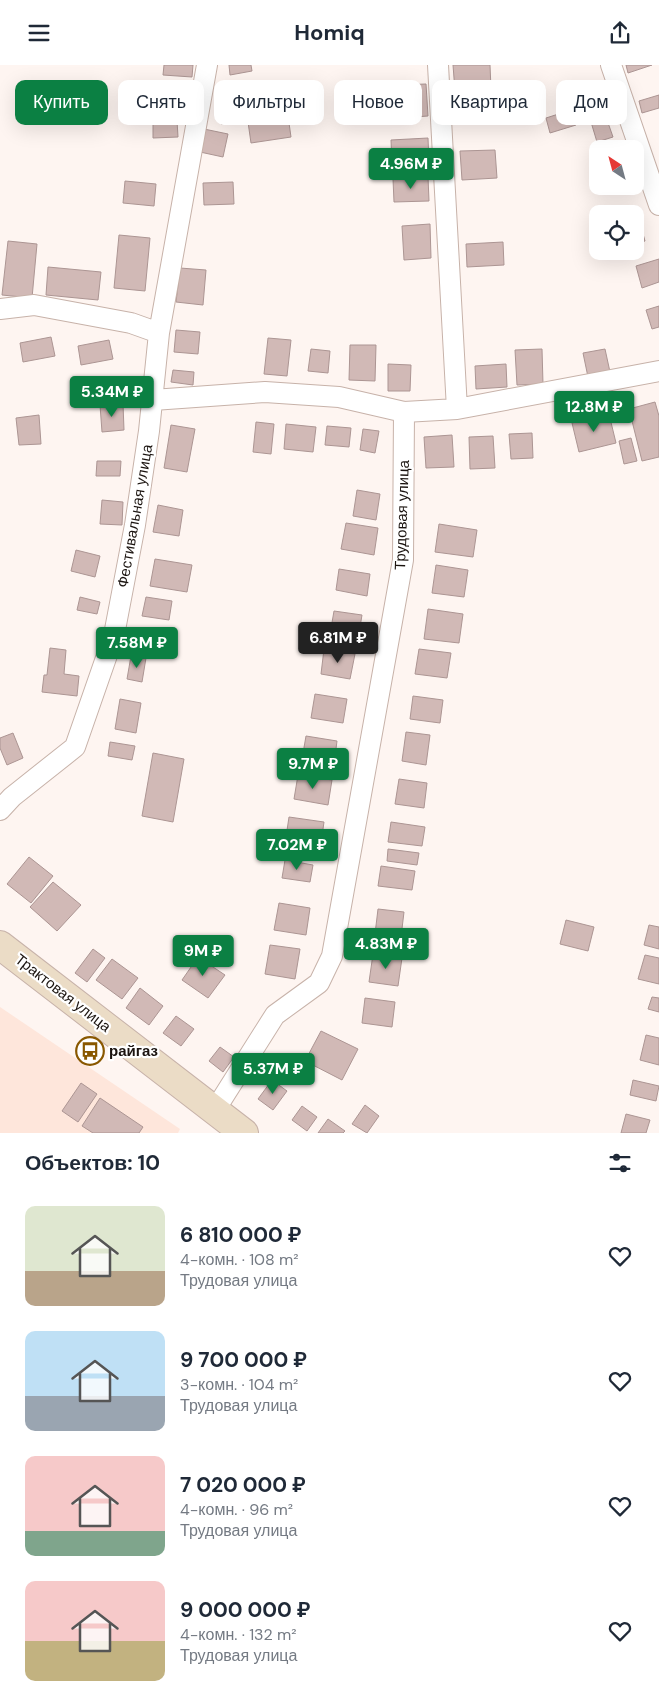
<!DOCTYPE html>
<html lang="ru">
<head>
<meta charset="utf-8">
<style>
	body { margin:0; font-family:"DM Sans",sans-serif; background:#f2f2f3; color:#1f2937; height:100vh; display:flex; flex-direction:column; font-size:19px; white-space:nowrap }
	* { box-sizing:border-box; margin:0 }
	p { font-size:16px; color:#747a83 }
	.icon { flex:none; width:28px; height:28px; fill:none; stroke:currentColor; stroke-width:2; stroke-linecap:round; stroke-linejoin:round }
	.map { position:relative; height:1068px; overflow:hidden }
	.panel { display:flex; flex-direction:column; background:#fff; flex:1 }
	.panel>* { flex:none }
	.hud { position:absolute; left:15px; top:15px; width:630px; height:45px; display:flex; gap:10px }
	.needle { width:32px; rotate:324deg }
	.controls { position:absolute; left:589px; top:75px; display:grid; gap:10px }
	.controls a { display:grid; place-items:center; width:55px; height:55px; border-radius:10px; background:#fff; box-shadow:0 5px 20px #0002; font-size:25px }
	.price { position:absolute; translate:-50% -42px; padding:0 11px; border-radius:5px; background:#0b8043; color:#fff; font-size:16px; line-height:32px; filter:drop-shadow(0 1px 2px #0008) }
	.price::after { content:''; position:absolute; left:50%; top:30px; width:15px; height:11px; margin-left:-8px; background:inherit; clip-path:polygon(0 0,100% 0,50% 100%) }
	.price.on { background:#222; color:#fff }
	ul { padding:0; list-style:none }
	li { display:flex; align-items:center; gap:15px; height:125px; padding:0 25px }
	li span { display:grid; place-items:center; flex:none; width:140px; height:100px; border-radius:10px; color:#555 }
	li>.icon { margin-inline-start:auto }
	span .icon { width:60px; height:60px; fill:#fffc; stroke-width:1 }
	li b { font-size:21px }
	h2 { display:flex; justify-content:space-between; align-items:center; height:60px; padding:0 25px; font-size:21px }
	.pill { padding:0 18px; border-radius:10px; background:#fff; box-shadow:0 5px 20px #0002; font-size:18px; line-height:45px }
	.pill.on { background:#0b8043; color:#fff }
	header { display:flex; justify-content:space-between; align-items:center; height:65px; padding:0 25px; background:#fff; font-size:22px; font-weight:700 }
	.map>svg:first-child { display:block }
</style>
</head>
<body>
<header><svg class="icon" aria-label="menu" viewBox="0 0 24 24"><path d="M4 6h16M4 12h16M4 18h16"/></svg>Homiq<svg class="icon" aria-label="share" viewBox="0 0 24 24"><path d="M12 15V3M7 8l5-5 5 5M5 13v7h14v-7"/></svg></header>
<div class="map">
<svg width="659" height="1068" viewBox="0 0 659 1068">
	<rect width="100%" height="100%" fill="#fef5f1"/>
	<path fill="#fee6db" d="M0 942 180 1064 178 1068H0Z"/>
	<path fill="#d1b9b6" stroke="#ac9593" d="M164 0H193L192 12 163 10Z
		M229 0H251L252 6 230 10Z
		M453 0H490L491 24 455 26Z
		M626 0H652L628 8Z
		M426 19 428 51 400 53 399 20Z
		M134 23 168 25 166 45 133 43Z
		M253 24 259 50 221 59 215 32Z
		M601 29 605 44 586 50 581 35Z
		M659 30V43L642 48 639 36Z
		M571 45 576 60 550 68 546 53Z
		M288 51 291 72 251 78 248 57Z
		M606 52 613 72 597 77 591 57Z
		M177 55 178 72 153 73V56Z
		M204 64 228 69 223 92 200 87Z
		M428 73 429 97 392 99 391 75Z
		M495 85 497 113 462 115 460 86Z
		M428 112 429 136 394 137 393 114Z
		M125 116 156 119 154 141 123 138Z
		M233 117 234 139 204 140 203 118Z
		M638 151 645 176 635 179V152Z
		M430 159 431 193 404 195 402 161Z
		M119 170 150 173 145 226 114 223Z
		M8 176 37 179 32 233 2 230Z
		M503 177 504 200 467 202 466 179Z
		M659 194V217L642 223 636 201Z
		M48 202 101 207 98 235 46 230Z
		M180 203 206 205 203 240 176 237Z
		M659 241V262L652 264 646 245Z
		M176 265 200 267 198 289 174 287Z
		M51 272 55 291 23 297 20 278Z
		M268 273 291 275 287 311 264 309Z
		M109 275 113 294 81 300 78 281Z
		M350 280H376L375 316 349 315Z
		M311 284 330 286 328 308 308 306Z
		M542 284 543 319 517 320 515 285Z
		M605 284 610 307 588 312 583 288Z
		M388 299 411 300 410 326H388Z
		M506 299 507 322 476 324 475 301Z
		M173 305 194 307 193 320 171 317Z
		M655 337 659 351V392L642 396 629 344Z
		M123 339 124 365 102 367 100 340Z
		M609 349 616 378 579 387 572 358Z
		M39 350 41 379 19 380 16 353Z
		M256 357 274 359 271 389 253 387Z
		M286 359 316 362 313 387 284 384Z
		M171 360 195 364 187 407 164 403Z
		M327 361 351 363 349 382 325 380Z
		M363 364 379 366 375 388 360 385Z
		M532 368 533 393 511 394 509 369Z
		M452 370 454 402 426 403 424 372Z
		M493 371 495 403 470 404 469 372Z
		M631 373 637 396 624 399 619 376Z
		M97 396H121L120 411H96Z
		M357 425 380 429 376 455 353 451Z
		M102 435 123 437 122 460 100 459Z
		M158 440 183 445 179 471 153 467Z
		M346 458 378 463 374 490 341 484Z
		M439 459 477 465 473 492 435 487Z
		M76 485 100 491 95 512 71 506Z
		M155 494 192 500 187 527 150 521Z
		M436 500 468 505 464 532 432 528Z
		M339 504 370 509 367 531 336 525Z
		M80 532 100 537 97 549 77 545Z
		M146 532 172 536 169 555 142 551Z
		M428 544 463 549 459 578 424 574Z
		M334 546 362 550 358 574 330 569Z
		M50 583 66 585 64 609 79 611 77 631 42 627 44 610H47Z
		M324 584 355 589 350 614 321 609Z
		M419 584 451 588 447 613 415 609Z
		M131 591 146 593 142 617 127 614Z
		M315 629 347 634 343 658 311 653Z
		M413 631 443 635 440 658 410 654Z
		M120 634 141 638 136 668 115 664Z
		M406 667 430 670 426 700 402 696Z
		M13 668 23 693 7 700 0 683V673Z
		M306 671 337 676 334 699 302 694Z
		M110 677 135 681 132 695 108 691Z
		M153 688 184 694 173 757 142 751Z
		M298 710 332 715 328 740 294 734Z
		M399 714 427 718 424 743 395 739Z
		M289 752 324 757 321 778 286 772Z
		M391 757 425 762 422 781 388 777Z
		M388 784 419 788 417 800 387 796Z
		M29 792 53 811 31 838 7 819Z
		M285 795 313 800 310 817 282 813Z
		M381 801 415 806 412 825 378 821Z
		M53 817 81 840 57 866 30 842Z
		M279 838 310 843 306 870 274 865Z
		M378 844 404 847 401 872 375 869Z
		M566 855 594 862 588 886 560 879Z
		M649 860 659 862V884L644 880Z
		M270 880 300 884 295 914 265 909Z
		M93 884 105 893 87 917 75 908Z
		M373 889 402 893 398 921 369 917Z
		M645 890 659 893V919L638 914Z
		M198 892 225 910 208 933 182 915Z
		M112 894 138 913 122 934 96 915Z
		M140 923 163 941 149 960 126 943Z
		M652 932 659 933V947L648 944Z
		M365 933 395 937 392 962 362 958Z
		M176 951 194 964 181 981 163 968Z
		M321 966 358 984 342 1015 305 996Z
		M646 970 659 973V1000L640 995Z
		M220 982 234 992 223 1007 209 996Z
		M272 1015 287 1026 273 1045 258 1034Z
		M633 1015 659 1021 656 1036 630 1030Z
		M81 1018 97 1029 78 1057 62 1046Z
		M100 1033 143 1062 139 1068H93L82 1061Z
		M365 1040 379 1051 367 1068 352 1059Z
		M302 1041 317 1052 307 1066 292 1055Z
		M626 1049 650 1055 646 1068H621Z
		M328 1054 345 1066 343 1068H318Z"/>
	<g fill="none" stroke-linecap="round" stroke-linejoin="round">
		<defs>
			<path id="street" d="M438 0 457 344
				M611 0 659 140
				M0 244 34 240 131 258 159 268
				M153 335 265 327 339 332 404 347 457 344 659 306
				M0 745 12 732 75 682 114 570 135 460 149 366 159 268 207 0
				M215 1045 275 950 319 918 332 891 403 495 404 347"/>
			<path id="secondary" d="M0 880 244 1068"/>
		</defs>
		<use href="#street" stroke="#c7b2a9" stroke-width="22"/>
		<use href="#secondary" stroke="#c7b2a9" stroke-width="30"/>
		<use href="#street" stroke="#fff" stroke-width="20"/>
		<use href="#secondary" stroke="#ebdcc6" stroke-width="28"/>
	</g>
	<defs>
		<symbol id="bus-ring" viewBox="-11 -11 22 22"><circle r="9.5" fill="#fff" stroke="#895800" stroke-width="1.5"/><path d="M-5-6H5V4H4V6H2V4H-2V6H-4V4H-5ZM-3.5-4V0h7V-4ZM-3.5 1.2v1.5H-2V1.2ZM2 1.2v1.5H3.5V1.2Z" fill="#895800"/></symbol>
	</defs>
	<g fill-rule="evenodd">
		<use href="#bus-ring" x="74" y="970" width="32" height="32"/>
	</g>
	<g text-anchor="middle" stroke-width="4.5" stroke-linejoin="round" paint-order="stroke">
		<g font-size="15" fill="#1b1410" stroke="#fff">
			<text transform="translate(402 450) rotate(-88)" y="5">Трудовая улица</text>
			<text transform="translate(135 451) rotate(-80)" y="5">Фестивальная улица</text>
			<text transform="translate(63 928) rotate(38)" y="5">Трактовая улица</text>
		</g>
		<g font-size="15" font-weight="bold" fill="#1b1410" stroke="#fff" text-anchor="start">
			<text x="109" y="991">райгаз</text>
		</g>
	</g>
</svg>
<div class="controls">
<a><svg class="needle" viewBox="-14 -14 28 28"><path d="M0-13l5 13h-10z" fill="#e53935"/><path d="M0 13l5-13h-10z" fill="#747a83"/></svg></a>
<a><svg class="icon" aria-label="locate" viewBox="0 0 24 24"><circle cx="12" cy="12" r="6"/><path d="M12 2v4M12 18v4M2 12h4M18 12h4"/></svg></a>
</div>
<b class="price" style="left:411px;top:125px">4.96M ₽</b>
<b class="price" style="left:112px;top:353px">5.34M ₽</b>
<b class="price" style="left:594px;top:368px">12.8M ₽</b>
<b class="price on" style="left:338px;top:599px">6.81M ₽</b>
<b class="price" style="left:137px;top:604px">7.58M ₽</b>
<b class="price" style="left:313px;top:725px">9.7M ₽</b>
<b class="price" style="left:297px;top:806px">7.02M ₽</b>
<b class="price" style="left:386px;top:905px">4.83M ₽</b>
<b class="price" style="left:203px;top:912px">9M ₽</b>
<b class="price" style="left:273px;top:1030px">5.37M ₽</b>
<div class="hud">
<a class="pill on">Купить</a>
<a class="pill">Снять</a>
<a class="pill">Фильтры</a>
<a class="pill">Новое</a>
<a class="pill">Квартира</a>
<a class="pill">Дом</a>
</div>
</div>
<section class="panel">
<h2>Объектов: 10<svg class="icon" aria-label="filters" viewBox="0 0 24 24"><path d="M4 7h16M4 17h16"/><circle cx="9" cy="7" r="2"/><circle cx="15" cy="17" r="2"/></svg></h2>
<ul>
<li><span style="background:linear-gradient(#dfe7d0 65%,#b9a48a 0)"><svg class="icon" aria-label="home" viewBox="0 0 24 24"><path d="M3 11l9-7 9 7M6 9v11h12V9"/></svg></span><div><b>6 810 000 ₽</b><p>4-комн. · 108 m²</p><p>Трудовая улица</p></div><svg class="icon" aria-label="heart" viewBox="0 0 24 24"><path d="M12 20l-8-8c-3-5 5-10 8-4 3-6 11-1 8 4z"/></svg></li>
<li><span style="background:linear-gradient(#bfe0f5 65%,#9aa5b1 0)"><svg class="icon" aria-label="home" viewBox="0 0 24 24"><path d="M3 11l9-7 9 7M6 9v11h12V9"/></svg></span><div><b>9 700 000 ₽</b><p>3-комн. · 104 m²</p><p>Трудовая улица</p></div><svg class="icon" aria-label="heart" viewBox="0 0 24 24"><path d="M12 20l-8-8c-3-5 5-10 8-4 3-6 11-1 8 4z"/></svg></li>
<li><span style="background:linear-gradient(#f6c9c9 75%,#7fa58c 0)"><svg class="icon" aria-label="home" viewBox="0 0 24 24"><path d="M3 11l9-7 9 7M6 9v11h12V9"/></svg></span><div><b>7 020 000 ₽</b><p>4-комн. · 96 m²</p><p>Трудовая улица</p></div><svg class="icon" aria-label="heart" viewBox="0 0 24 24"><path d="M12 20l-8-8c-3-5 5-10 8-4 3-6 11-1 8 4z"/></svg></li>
<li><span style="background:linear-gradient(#f6c9c9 60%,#c2b280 0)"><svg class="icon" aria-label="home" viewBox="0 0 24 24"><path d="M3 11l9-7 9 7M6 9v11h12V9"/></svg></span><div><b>9 000 000 ₽</b><p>4-комн. · 132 m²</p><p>Трудовая улица</p></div><svg class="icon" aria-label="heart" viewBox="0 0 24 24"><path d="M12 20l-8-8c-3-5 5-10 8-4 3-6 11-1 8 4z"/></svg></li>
</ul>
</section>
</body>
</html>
